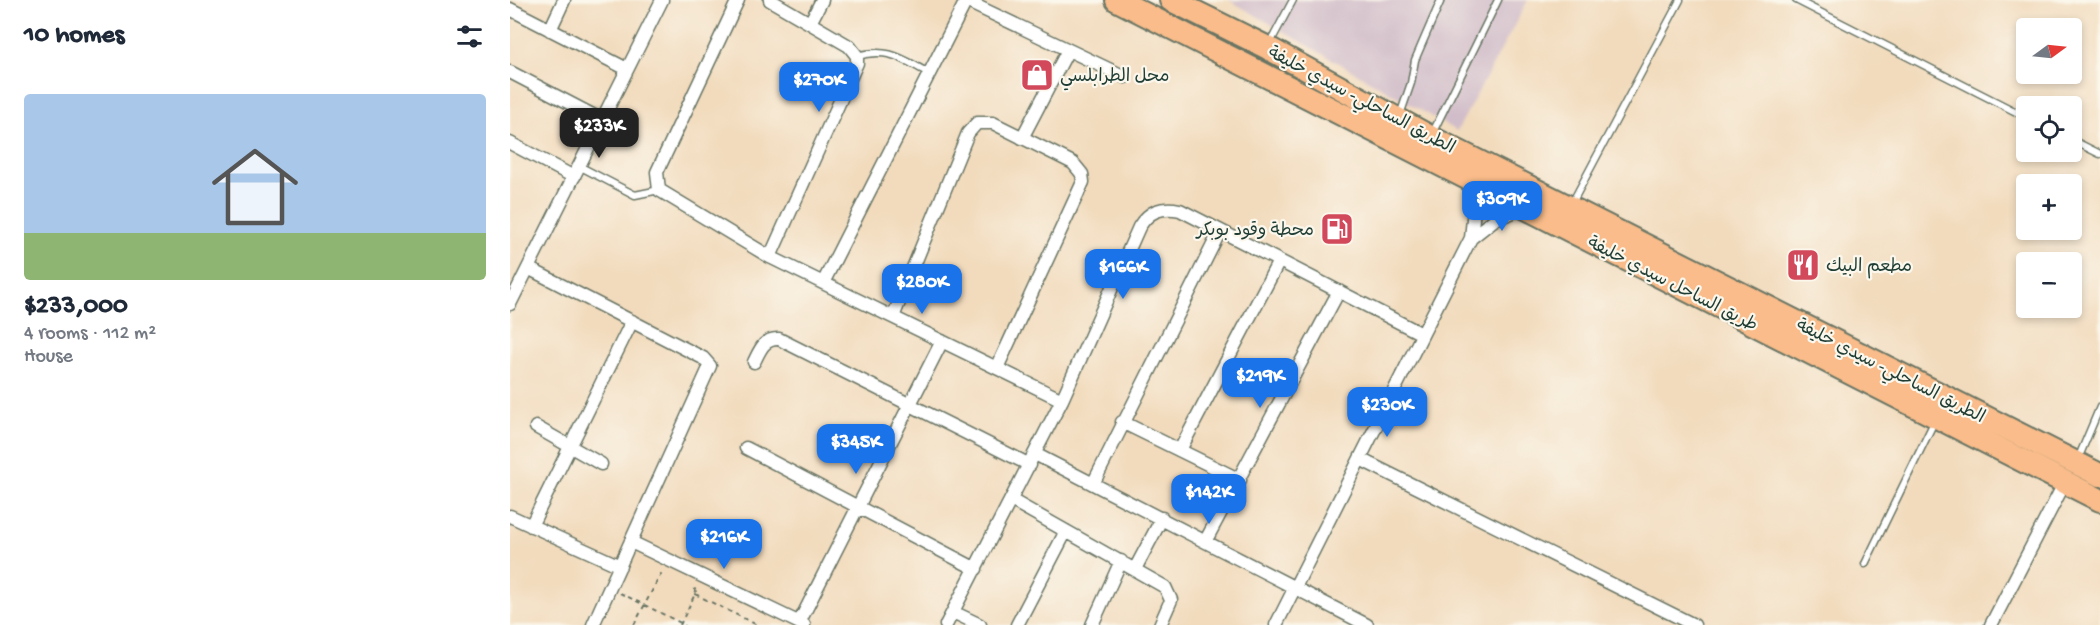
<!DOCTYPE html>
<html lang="en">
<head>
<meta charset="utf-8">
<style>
	body { margin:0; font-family:"Gochi Hand","Playpen Sans Arabic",sans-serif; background:#f6f6f7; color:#1f2937; height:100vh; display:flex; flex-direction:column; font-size:22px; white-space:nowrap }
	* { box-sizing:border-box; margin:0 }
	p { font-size:20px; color:#747a83 }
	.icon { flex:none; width:33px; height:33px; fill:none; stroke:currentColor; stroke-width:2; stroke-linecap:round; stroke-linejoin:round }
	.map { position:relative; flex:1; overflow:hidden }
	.drawer { display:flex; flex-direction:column; background:#fff; width:510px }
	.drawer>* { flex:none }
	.needle { width:39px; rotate:75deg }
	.controls { position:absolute; left:1506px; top:18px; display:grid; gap:12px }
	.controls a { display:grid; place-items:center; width:66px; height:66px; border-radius:6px; background:#fff; box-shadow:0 3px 9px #0003; font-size:30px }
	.price { position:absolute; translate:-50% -51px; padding:0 14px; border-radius:12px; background:#1a73e8; color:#fff; font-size:20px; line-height:39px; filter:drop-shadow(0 2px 3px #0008) }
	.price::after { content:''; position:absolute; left:50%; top:36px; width:18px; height:14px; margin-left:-9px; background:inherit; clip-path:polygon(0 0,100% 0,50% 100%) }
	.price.active { background:#222; color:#fff }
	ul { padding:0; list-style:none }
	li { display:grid; align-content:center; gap:12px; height:318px; padding:0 24px }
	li+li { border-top:2px solid #e0e1e3 }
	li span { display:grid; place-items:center; height:186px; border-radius:6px; color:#555 }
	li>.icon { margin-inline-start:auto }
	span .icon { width:108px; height:108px; fill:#fffc; stroke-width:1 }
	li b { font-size:26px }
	h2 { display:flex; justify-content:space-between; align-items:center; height:72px; padding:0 24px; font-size:26px }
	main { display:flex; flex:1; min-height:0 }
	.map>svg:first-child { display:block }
</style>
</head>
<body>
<main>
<section class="drawer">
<h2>10 homes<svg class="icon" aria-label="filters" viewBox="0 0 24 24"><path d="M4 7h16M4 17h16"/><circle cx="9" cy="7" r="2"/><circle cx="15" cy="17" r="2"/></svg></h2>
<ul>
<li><span style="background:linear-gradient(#a9c7e8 75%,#8fb573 0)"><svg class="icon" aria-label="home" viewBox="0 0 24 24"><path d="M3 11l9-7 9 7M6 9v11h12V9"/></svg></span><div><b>$233,000</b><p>4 rooms · 112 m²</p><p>House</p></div></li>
</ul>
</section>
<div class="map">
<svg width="1590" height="625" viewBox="0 0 1590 625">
	<rect width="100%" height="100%" fill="#fbf7ec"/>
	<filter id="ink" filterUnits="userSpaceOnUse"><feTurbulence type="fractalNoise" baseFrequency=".0167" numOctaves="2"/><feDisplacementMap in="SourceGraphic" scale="12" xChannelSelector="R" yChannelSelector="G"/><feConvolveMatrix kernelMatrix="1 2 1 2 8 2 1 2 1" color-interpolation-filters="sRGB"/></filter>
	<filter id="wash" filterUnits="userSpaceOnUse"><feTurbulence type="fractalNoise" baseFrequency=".008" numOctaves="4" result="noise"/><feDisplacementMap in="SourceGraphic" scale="24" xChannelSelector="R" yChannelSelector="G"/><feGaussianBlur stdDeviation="1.35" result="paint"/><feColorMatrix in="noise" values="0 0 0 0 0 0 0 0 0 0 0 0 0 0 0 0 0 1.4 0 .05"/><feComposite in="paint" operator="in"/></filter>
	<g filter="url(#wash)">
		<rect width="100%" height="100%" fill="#f2dbbd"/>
		<path fill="#d1bdc9" d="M719 0H1018L947 131Z"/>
	</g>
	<g filter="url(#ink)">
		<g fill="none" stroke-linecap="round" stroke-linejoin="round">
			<defs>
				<path id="lane" d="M1286 0 1516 117
					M759 45 783 0
					M347 56C379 47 392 59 419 73
					M890 115 901 83 905 60 931 0
					M922 134 988 0
					M1562 140 1590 154
					M69 166 125 195 149 190
					M1062 203 1170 0
					M1568 459 1590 407
					M1355 564 1425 420"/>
				<path id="street" d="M228 0 147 172 149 190 260 257 552 400
					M260 0 339 46 347 56V63L260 257
					M454 0 615 77
					M0 9 117 69
					M300 23 312 0
					M40 30 54 0
					M0 72 92 120
					M512 138 558 50
					M0 143 64 177
					M961 238 985 219 1014 208
					M18 268 193 358 200 366 83 625
					M313 283 456 1
					M0 304 152 0
					M383 317 458 133 467 123H483L563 163 572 174 573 182 487 368
					M244 362C250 350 254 338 269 339L520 465
					M612 422 730 480
					M26 427 91 464
					M236 448 466 569
					M670 450 769 261
					M525 454 857 625
					M850 459 1184 625
					M583 484 710 231
					M501 500 655 587 661 600 650 625
					M0 516 110 566
					M21 526 122 321
					M696 540 829 291
					M121 542 294 625
					M625 569 652 518
					M443 612 470 625
					M289 623 432 341
					M436 625 552 400 629 227C639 211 651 206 670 210L912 334
					M507 625 556 531
					M582 625 611 561
					M766 625 961 238 964 209 960 181
					M1481 625 1555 482"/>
				<path id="highway" d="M607 0 1590 500
					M661 0 758 48 920 137 1590 475"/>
			</defs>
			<use href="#lane" stroke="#697464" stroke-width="9"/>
			<use href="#street" stroke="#697464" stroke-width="15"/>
			<use href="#highway" stroke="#697464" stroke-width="26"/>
			<path stroke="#697464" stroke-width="2" stroke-dasharray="4.5 4.5" stroke-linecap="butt" d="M110 593 175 625
				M185 594 247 625
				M124 625 152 572
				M170 625 186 592 184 587"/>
			<use href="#lane" stroke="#fff" stroke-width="6"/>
			<use href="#street" stroke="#fff" stroke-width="12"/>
			<use href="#highway" stroke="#f9bc8a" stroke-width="22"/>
		</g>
	</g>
	<defs>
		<symbol id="shop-square" viewBox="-11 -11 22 22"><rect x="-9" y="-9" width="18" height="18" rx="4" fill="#d1495b" stroke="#fbf7ec"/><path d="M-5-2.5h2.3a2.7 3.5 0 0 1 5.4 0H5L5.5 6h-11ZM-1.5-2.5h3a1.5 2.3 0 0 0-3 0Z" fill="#fff"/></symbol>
		<symbol id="fuel-square" viewBox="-11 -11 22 22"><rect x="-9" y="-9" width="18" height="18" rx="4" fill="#d1495b" stroke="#fbf7ec"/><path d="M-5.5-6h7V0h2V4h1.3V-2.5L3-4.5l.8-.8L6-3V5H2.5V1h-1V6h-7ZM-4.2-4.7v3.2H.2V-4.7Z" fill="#fff"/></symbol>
		<symbol id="restaurant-square" viewBox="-11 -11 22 22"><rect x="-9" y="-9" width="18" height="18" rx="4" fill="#d1495b" stroke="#fbf7ec"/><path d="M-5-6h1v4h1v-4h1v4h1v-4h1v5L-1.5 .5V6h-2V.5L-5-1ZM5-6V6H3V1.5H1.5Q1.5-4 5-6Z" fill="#fff"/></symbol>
	</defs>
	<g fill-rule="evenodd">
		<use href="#shop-square" x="508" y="56" width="38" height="38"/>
		<use href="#fuel-square" x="808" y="210" width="38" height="38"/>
		<use href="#restaurant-square" x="1274" y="246" width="38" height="38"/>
	</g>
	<g text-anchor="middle" stroke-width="4.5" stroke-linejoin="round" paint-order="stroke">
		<g font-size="18" fill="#1f3d34" stroke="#fbf7ec" text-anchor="start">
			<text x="550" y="81">محل الطرابلسي</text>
			<text x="804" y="235" text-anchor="end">محطة وقود بوبكر</text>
			<text x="1316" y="271">مطعم البيك</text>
		</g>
		<g font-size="18" fill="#1f3d34" stroke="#fbf7ec">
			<text transform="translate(852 99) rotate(28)" y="6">الطريق الساحلي- سيدي خليفة</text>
			<text transform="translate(1163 283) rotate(27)" y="6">طريق الساحل سيدي خليفة</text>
			<text transform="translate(1381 370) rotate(27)" y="6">الطريق الساحلي- سيدي خليفة</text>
		</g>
	</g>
</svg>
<div class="controls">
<a><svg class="needle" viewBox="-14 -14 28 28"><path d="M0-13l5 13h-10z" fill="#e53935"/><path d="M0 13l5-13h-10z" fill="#747a83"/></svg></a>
<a><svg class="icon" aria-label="locate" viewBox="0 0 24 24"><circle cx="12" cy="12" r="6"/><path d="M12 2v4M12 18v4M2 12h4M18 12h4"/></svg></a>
<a>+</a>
<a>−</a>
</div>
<b class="price" style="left:309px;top:113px">$270K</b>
<b class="price active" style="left:89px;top:159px">$233K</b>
<b class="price" style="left:992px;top:232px">$309K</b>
<b class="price" style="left:613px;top:300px">$166K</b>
<b class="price" style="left:412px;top:315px">$280K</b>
<b class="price" style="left:750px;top:409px">$219K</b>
<b class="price" style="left:877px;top:438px">$230K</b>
<b class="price" style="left:346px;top:475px">$345K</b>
<b class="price" style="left:699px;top:525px">$142K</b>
<b class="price" style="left:214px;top:570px">$216K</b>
</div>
</main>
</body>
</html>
